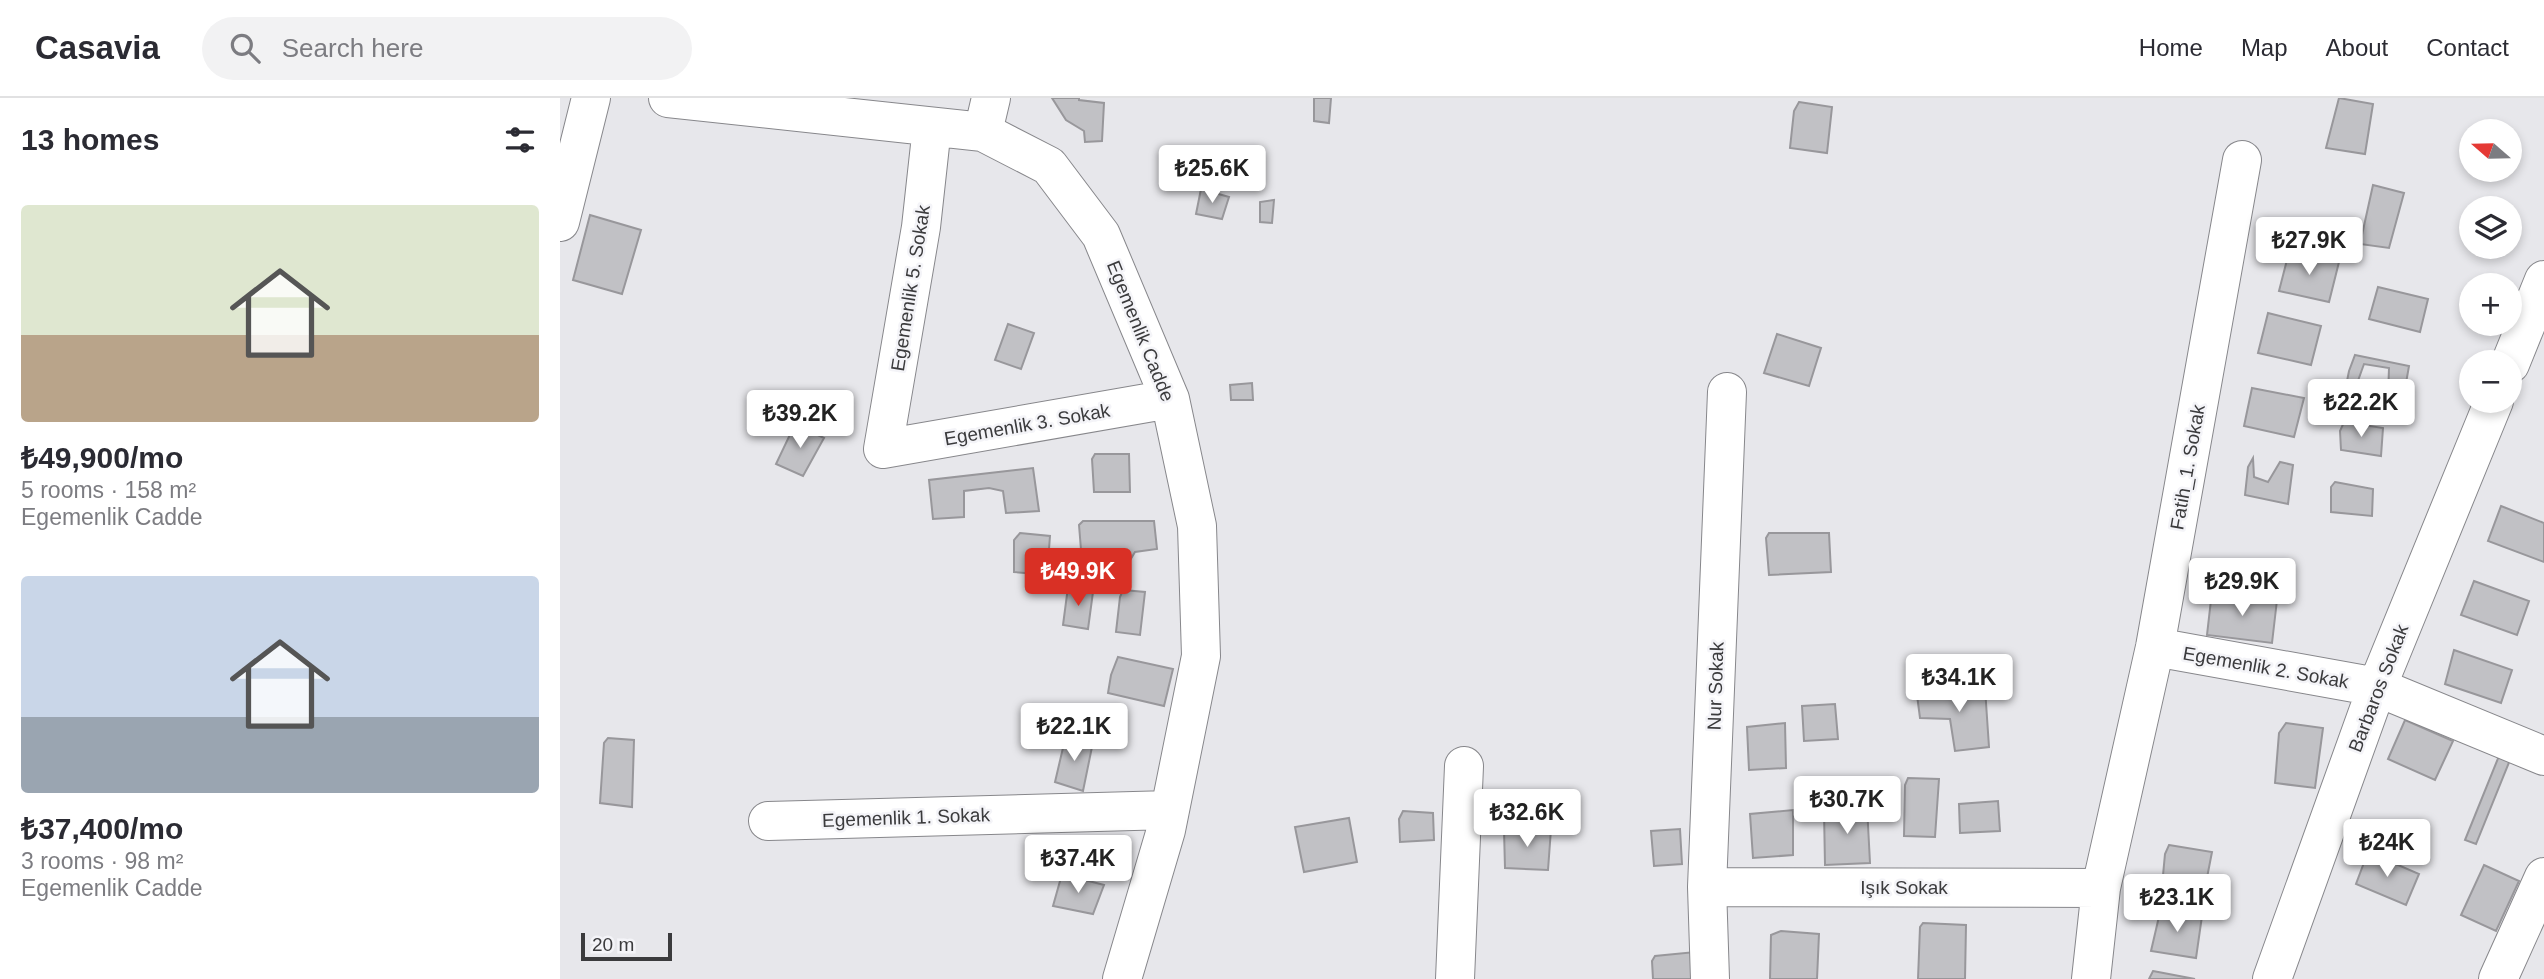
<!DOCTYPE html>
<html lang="en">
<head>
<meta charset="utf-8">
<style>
	body { margin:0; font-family:Arial,sans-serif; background:#f2f2f3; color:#2b2b33; height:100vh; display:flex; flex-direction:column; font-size:26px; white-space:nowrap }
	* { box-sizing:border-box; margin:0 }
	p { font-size:23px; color:#7c7c81 }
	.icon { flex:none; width:38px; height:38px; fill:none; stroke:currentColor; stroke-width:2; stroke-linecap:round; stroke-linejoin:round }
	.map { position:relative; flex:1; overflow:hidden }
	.sheet { display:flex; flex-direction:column; background:#fff; width:560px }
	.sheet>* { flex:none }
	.needle { width:46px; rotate:290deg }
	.tools { position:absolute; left:1899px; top:21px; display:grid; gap:14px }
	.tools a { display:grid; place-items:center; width:63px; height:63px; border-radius:50%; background:#fff; box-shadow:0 4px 10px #0003; font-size:35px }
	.scale { position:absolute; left:21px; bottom:18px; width:91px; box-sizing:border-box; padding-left:7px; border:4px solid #3b3b3d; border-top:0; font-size:19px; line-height:24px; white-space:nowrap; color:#3b3b3d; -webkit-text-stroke:5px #f4f4f8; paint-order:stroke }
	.price { position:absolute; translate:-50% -60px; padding:0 16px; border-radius:7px; background:#fff; color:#222; font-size:23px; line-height:46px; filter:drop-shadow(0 2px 4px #0008) }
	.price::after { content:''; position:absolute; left:50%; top:42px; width:21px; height:16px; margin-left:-10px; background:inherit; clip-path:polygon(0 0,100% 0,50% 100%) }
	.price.current { background:#d93025; color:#fff }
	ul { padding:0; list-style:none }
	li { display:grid; align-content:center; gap:14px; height:371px; padding:0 21px }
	li span { display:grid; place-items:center; height:217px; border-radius:7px; color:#555 }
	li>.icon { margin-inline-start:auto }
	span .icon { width:126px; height:126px; fill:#fffc; stroke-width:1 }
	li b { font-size:30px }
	h2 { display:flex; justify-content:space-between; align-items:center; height:84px; padding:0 21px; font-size:30px }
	header { display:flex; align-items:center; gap:42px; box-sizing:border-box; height:98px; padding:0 35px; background:#fff; border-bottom:2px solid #e1e1e2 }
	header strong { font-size:33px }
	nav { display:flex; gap:38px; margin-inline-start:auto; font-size:24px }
	.search { width:490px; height:63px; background:#f2f2f3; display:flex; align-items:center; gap:18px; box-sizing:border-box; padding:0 24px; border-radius:38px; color:#7c7c81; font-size:26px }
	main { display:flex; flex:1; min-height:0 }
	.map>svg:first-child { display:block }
</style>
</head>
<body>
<header>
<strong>Casavia</strong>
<div class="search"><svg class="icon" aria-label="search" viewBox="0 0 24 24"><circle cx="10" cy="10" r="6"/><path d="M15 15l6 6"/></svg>Search here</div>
<nav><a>Home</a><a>Map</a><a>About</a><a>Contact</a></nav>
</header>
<main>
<section class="sheet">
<h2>13 homes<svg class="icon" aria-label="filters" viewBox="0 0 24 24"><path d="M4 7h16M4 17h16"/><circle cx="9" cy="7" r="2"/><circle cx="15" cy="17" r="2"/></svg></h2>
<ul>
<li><span style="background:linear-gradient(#dfe7d0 60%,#b9a48a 0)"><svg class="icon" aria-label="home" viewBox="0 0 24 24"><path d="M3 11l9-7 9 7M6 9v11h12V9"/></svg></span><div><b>₺49,900/mo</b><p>5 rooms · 158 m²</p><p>Egemenlik Cadde</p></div></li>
<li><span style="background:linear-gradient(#c9d6e8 65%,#9aa5b1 0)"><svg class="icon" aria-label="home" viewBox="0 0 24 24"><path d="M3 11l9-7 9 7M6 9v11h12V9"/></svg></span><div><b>₺37,400/mo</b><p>3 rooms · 98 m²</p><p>Egemenlik Cadde</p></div></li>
</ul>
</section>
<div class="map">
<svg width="1984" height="881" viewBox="0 0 1984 881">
	<rect width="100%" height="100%" fill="#e7e7eb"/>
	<path fill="#c1c1c5" stroke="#98979b" stroke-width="2" d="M492 0H519V2L544 5 542 43 525 44 524 33 506 22Z
		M754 0H771L769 25 754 23Z
		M1779 0 1813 6 1805 56 1766 50Z
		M1239 4 1272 9 1267 55 1230 50 1234 13Z
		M1813 87 1844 95 1829 150 1800 146Z
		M641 91 669 99 662 121 636 116Z
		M714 102 712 125 700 124V104Z
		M30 117 81 132 62 196 13 182Z
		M1729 154 1779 164 1769 204 1719 193Z
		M1818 189 1868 201 1860 234 1809 221Z
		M1708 215 1761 228 1751 267 1698 255Z
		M448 226 474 235 461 271 435 262Z
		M1217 236 1261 250 1249 288 1204 275Z
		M1795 257 1849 268 1843 302 1828 299 1829 270 1804 266 1795 291 1786 288 1789 273Z
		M692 285 693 302H671L670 287Z
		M1692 290 1744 300 1734 339 1684 328Z
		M1784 324 1823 330 1821 358 1781 352 1780 333Z
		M235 326 264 340 243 378 216 366Z
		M535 356H569L570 394H534L532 361Z
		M1693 360 1694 379 1708 384 1720 364 1733 367 1728 406 1685 397 1688 369Z
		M473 370 479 413 446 415 443 393 429 390 404 393V419L373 421 369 382Z
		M1775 384 1813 391 1812 418 1771 414V389Z
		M1941 408 1984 425V464L1928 443Z
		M523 423H594L597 451 575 454 569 464H522L519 427Z
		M460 435 490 438 487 477 454 474V442Z
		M1209 435H1269L1271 474 1209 477 1206 440Z
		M1914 483 1969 503 1957 537 1901 517Z
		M508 489 533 494 528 531 503 527Z
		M563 492 585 494 580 537 556 534 560 499Z
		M1658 495 1717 502 1712 545 1647 537 1651 502Z
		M1894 552 1952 572 1941 605 1885 586Z
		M558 559 613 571 604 608 548 595 551 577Z
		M1425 590 1429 649 1395 653 1390 621 1360 620 1357 597 1370 591Z
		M1275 606 1278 641 1244 643 1242 608Z
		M1845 622 1893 643 1875 682 1828 661Z
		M1225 625 1226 670 1189 672 1187 629Z
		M1726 625 1763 630 1755 690 1715 685 1719 635Z
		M506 637 533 644 523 693 495 684Z
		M48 640 74 642 72 709 40 705 44 645Z
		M1941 653 1952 657 1916 746 1905 742Z
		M1348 680 1379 681 1375 739 1344 738 1345 687Z
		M1438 703 1440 733 1400 735 1399 706Z
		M1307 708 1310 765 1265 767 1264 713Z
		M1233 712V757L1193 760 1190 716Z
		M843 713 873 715 874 742 840 744 839 721Z
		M789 720 797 764 744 774 735 729Z
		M991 731 988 772 945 770 944 732Z
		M1120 731 1122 766 1094 768 1091 733Z
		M1609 747 1652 754 1644 795 1602 788 1605 756Z
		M1808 754 1859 776 1846 807 1796 786Z
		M1924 767 1959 783 1936 833 1901 817Z
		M502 776 544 787 533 816 493 808Z
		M1601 810 1642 818 1636 860 1591 853Z
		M1363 825 1406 827 1405 881H1358L1360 829Z
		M1221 833 1259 836 1257 881H1210L1211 837Z
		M1135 854 1136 881H1093L1092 863 1095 858Z
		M1593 873 1635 881H1589Z"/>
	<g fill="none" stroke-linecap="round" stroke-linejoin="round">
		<defs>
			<path id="minor" d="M108 0 423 34 489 68 541 137 610 301 637 428 641 558 606 732 562 881
				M372 29 361 129 323 351 610 301
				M423 34 431 0
				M0 124 31 0
				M1950 266 1984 182
				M1595 549 1817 589 1984 658
				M208 723 610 712
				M1147 789 1541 790
				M895 881 904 668
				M1150 881 1147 789 1167 294
				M1531 881 1541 790 1595 549 1682 62
				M1712 881 1817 589 1934 303
				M1938 881 1984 779"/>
		</defs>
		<use href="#minor" stroke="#87878b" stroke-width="40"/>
		<use href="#minor" stroke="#fff" stroke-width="38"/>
	</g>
	<g text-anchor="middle" stroke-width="5" stroke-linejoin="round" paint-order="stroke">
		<g font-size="19" fill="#3b3b3d" stroke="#f4f4f8">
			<text transform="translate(350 190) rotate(-81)" y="7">Egemenlik 5. Sokak</text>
			<text transform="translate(581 233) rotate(68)" y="7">Egemenlik Cadde</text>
			<text transform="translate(467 326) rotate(-10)" y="7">Egemenlik 3. Sokak</text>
			<text transform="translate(1627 369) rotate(-80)" y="7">Fatih_1. Sokak</text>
			<text transform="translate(1706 569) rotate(10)" y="7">Egemenlik 2. Sokak</text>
			<text transform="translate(1155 588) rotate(-88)" y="7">Nur Sokak</text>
			<text transform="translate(1818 590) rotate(-69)" y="7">Barbaros Sokak</text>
			<text transform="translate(346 719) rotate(-2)" y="7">Egemenlik 1. Sokak</text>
			<text x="1344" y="796">Işık Sokak</text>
		</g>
	</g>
</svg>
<div class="tools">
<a><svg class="needle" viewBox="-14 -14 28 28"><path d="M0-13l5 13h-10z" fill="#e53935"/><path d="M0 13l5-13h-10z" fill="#7c7c81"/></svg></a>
<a><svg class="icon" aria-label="layers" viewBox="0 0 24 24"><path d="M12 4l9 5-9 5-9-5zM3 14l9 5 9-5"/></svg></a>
<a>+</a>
<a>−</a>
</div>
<div class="scale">20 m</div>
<b class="price" style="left:652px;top:107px">₺25.6K</b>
<b class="price" style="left:1749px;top:179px">₺27.9K</b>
<b class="price" style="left:1801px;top:341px">₺22.2K</b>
<b class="price" style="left:240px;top:352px">₺39.2K</b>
<b class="price current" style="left:518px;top:510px">₺49.9K</b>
<b class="price" style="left:1682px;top:520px">₺29.9K</b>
<b class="price" style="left:1399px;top:616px">₺34.1K</b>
<b class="price" style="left:514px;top:665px">₺22.1K</b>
<b class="price" style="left:1287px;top:738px">₺30.7K</b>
<b class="price" style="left:967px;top:751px">₺32.6K</b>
<b class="price" style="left:1827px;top:781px">₺24K</b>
<b class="price" style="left:518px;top:797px">₺37.4K</b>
<b class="price" style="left:1617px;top:836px">₺23.1K</b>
</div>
</main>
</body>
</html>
